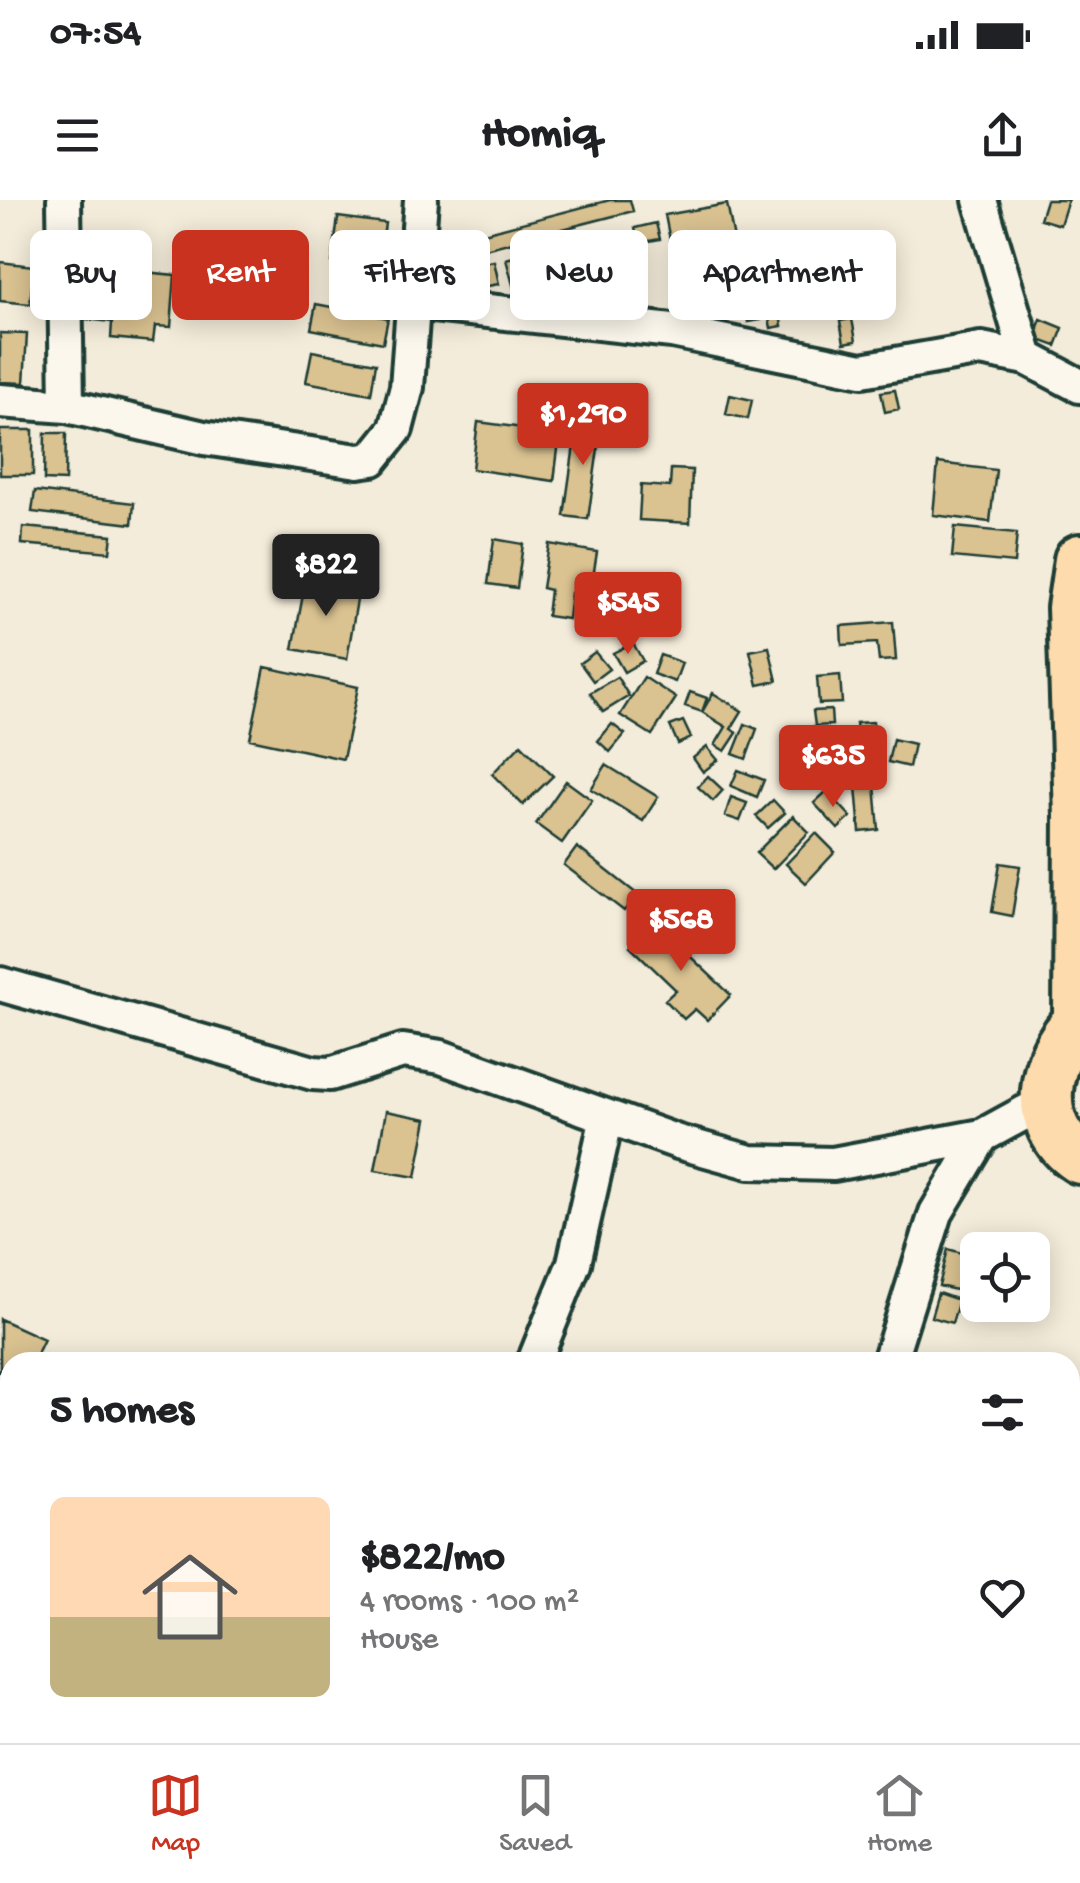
<!DOCTYPE html>
<html lang="en">
<head>
<meta charset="utf-8">
<style>
	body { margin:0; font-family:"Gochi Hand",sans-serif; background:#f6f6f6; color:#202124; height:100vh; display:flex; flex-direction:column; font-size:38px; white-space:nowrap }
	* { box-sizing:border-box; margin:0 }
	p { font-size:32px; color:#757577 }
	.icon { flex:none; width:55px; height:55px; fill:none; stroke:currentColor; stroke-width:2; stroke-linecap:round; stroke-linejoin:round }
	.map { position:relative; flex:1; overflow:hidden }
	.sheet { position:absolute; left:0px; top:1152px; width:1080px; height:392px; display:flex; flex-direction:column; background:#fff; border-radius:30px 30px 0 0; box-shadow:0 5px 25px #0003 }
	.sheet>* { flex:none }
	.banner { position:absolute; left:30px; top:30px; width:1020px; height:90px; display:flex; gap:20px }
	.fabs { position:absolute; left:960px; top:1032px; display:grid; gap:20px }
	.fabs a { display:grid; place-items:center; width:90px; height:90px; border-radius:15px; background:#fff; box-shadow:0 5px 25px #0003; font-size:50px }
	.price { position:absolute; translate:-50% -85px; padding:0 22px; border-radius:10px; background:#c8321e; color:#fff; font-size:32px; line-height:65px; filter:drop-shadow(0 2px 5px #0008) }
	.price::after { content:''; position:absolute; left:50%; top:60px; width:30px; height:22px; margin-left:-15px; background:inherit; clip-path:polygon(0 0,100% 0,50% 100%) }
	.price.on { background:#222; color:#fff }
	ul { padding:0; list-style:none }
	li { display:flex; align-items:center; gap:30px; height:250px; padding:0 50px }
	li span { display:grid; place-items:center; flex:none; width:280px; height:200px; border-radius:15px; color:#555 }
	li>.icon { margin-inline-start:auto }
	span .icon { width:120px; height:120px; fill:#fffc; stroke-width:1 }
	li b { font-size:42px }
	h2 { display:flex; justify-content:space-between; align-items:center; height:120px; padding:0 50px; font-size:42px }
	.tag { padding:0 35px; border-radius:15px; background:#fff; box-shadow:0 5px 25px #0003; font-size:35px; line-height:90px }
	.tag.on { background:#c8321e; color:#fff }
	.status { display:flex; justify-content:space-between; align-items:center; height:70px; padding:0 50px; background:#fff; direction:ltr }
	.status svg { height:28px; fill:currentColor }
	header { display:flex; justify-content:space-between; align-items:center; height:130px; padding:0 50px; background:#fff; font-size:45px; font-weight:700 }
	.menu { display:flex; justify-content:space-around; align-items:center; height:140px; border-top:2px solid #e0e0e0; background:#fff; font-size:28px; color:#757577 }
	.menu a { display:grid; justify-items:center; gap:5px }
	.menu .on { color:#c8321e }
	.map>svg:first-child { display:block }
</style>
</head>
<body>
<div class="status"><b>07:54</b><svg viewBox="0 0 49 12"><path d="M0 12V9h3v3zM5 12V6h3v6zM10 12V3h3v9zM15 12V0h3v12zM26 1h20v11H26zM47 4h2v5h-2z"/></svg></div>
<header><svg class="icon" aria-label="menu" viewBox="0 0 24 24"><path d="M4 6h16M4 12h16M4 18h16"/></svg>Homiq<svg class="icon" aria-label="share" viewBox="0 0 24 24"><path d="M12 15V3M7 8l5-5 5 5M5 13v7h14v-7"/></svg></header>
<div class="map">
<svg width="1080" height="1543" viewBox="0 0 1080 1543">
	<rect width="100%" height="100%" fill="#f4ecda"/>
	<filter id="ink" filterUnits="userSpaceOnUse"><feTurbulence type="fractalNoise" baseFrequency=".01" numOctaves="2"/><feDisplacementMap in="SourceGraphic" scale="20" xChannelSelector="R" yChannelSelector="G"/><feConvolveMatrix kernelMatrix="1 2 1 2 8 2 1 2 1" color-interpolation-filters="sRGB"/></filter>
	<g filter="url(#ink)">
		<path fill="#dac291" stroke="#1f3d34" stroke-width="2.5" d="M610 0H630L633 11 438 61 434 46Z
			M1046 0H1068L1060 25 1040 19Z
			M727 4 734 39 672 50 665 15Z
			M338 17 385 23 379 69 332 63Z
			M656 23 660 39 638 43 635 28Z
			M580 48 589 98 550 106 540 55Z
			M525 54 535 91 516 96 506 59Z
			M494 61 499 84 460 91 457 68Z
			M0 62 34 66 30 104 0 101Z
			M81 66 175 75 171 127 155 126 153 142 111 138 112 122 76 118Z
			M774 82 782 126 771 128 762 83Z
			M754 83 761 120 748 122 741 85Z
			M316 104 388 118 383 143 311 129Z
			M852 119 856 141 844 143 840 121Z
			M1041 119 1063 128 1056 146 1034 138Z
			M0 133 27 134 24 183 0 182Z
			M312 151 376 163 371 194 306 182Z
			M895 190 899 209 885 212 881 192Z
			M730 195 752 200 748 219 726 214Z
			M578 217 602 220 588 319 564 316Z
			M478 222 560 233 554 281 472 269Z
			M0 230H33V275H0Z
			M45 233H66L65 281 44 280Z
			M938 263 996 270 990 322 933 315Z
			M671 269 692 270 690 323 639 320 641 285 670 287Z
			M35 291 134 303 132 324 32 312Z
			M23 327 112 335 110 352 22 344Z
			M955 327 1017 333 1014 363 952 357Z
			M494 339 523 344 517 388 488 384Z
			M549 344 597 352 590 396 571 393 568 419 547 416 550 390 542 388Z
			M306 378 359 388 347 459 293 449Z
			M893 422 896 460 879 461 877 443 842 445 841 426Z
			M633 443 643 461 624 472 613 453Z
			M769 447 777 481 758 485 750 451Z
			M595 452 609 469 593 481 580 463Z
			M660 455 682 463 675 482 653 474Z
			M265 467 358 487 343 559 250 539Z
			M840 475 842 503 819 504 817 477Z
			M617 477 629 496 603 512 590 493Z
			M644 477 676 498 652 535 620 515Z
			M690 492 707 498 702 512 685 506Z
			M713 493 742 511 731 529 737 533 725 551 715 545 726 527 702 512Z
			M831 510 832 525 815 526 813 511Z
			M683 521 691 538 678 544 670 526Z
			M873 522 877 562 860 563 856 523Z
			M612 524 625 534 610 552 598 541Z
			M745 524 757 529 746 559 733 554Z
			M803 536 835 537 834 576 802 574Z
			M893 539 914 544 909 567 888 562Z
			M521 544 553 576 523 605 492 574Z
			M707 547 718 560 703 572 693 558Z
			M606 565 658 597 643 621 591 589Z
			M738 570 764 580 757 597 731 586Z
			M874 574 879 630 860 632 855 575Z
			M708 576 723 590 713 601 698 587Z
			M566 581 592 600 562 643 536 624Z
			M827 591 851 617 838 629 814 603Z
			M731 597 747 603 740 621 725 616Z
			M773 600 785 613 768 628 756 616Z
			M793 616 809 632 773 669 756 653Z
			M816 633 835 652 806 683 786 664Z
			M577 647 637 694 624 711 564 665Z
			M1000 663 1020 666 1012 716 992 712Z
			M654 722 731 795 707 820 695 809 684 819 665 800 676 790 630 746Z
			M386 911 427 919 416 977 375 970Z
			M948 1049 969 1055 960 1091 939 1086Z
			M938 1093 959 1100 952 1123 931 1117Z
			M0 1119 44 1139 33 1162H10V1172L0 1167Z"/>
		<g fill="none" stroke-linecap="round" stroke-linejoin="round">
			<defs>
				<path id="minor" d="M64 0 67 206
					M980 0 1027 158
					M415 103 672 131 862 170 981 149 1027 158 1080 186
					M0 201 67 206 204 238 358 261 372 259 396 229 407 187 421 0
					M0 784 313 873 330 874 403 851 441 857 678 942 750 962 833 964 982 936 1046 901
					M534 1162 574 1063 607 917
					M889 1162 936 1013 982 936
					M0 1188 10 1193
					M0 1467 10 1461
					M749 1543 753 1535"/>
				<path id="highway" d="M1079 821 1080 616 1073 408 1080 360
					M1080 821C1043 857 1029 925 1080 958"/>
			</defs>
			<use href="#minor" stroke="#1f3d34" stroke-width="40"/>
			<use href="#highway" stroke="#1f3d34" stroke-width="58"/>
			<use href="#minor" stroke="#fbf7ec" stroke-width="32"/>
			<use href="#highway" stroke="#fedbac" stroke-width="50"/>
		</g>
	</g>
</svg>
<div class="fabs">
<a><svg class="icon" aria-label="locate" viewBox="0 0 24 24"><circle cx="12" cy="12" r="6"/><path d="M12 2v4M12 18v4M2 12h4M18 12h4"/></svg></a>
</div>
<b class="price" style="left:583px;top:268px">$1,290</b>
<b class="price on" style="left:326px;top:419px">$822</b>
<b class="price" style="left:628px;top:457px">$545</b>
<b class="price" style="left:833px;top:610px">$635</b>
<b class="price" style="left:681px;top:774px">$568</b>
<div class="banner">
<a class="tag">Buy</a>
<a class="tag on">Rent</a>
<a class="tag">Filters</a>
<a class="tag">New</a>
<a class="tag">Apartment</a>
</div>
<section class="sheet">
<h2>5 homes<svg class="icon" aria-label="filters" viewBox="0 0 24 24"><path d="M4 7h16M4 17h16"/><circle cx="9" cy="7" r="2"/><circle cx="15" cy="17" r="2"/></svg></h2>
<ul>
<li><span style="background:linear-gradient(#ffd9b3 60%,#c2b280 0)"><svg class="icon" aria-label="home" viewBox="0 0 24 24"><path d="M3 11l9-7 9 7M6 9v11h12V9"/></svg></span><div><b>$822/mo</b><p>4 rooms · 100 m²</p><p>House</p></div><svg class="icon" aria-label="heart" viewBox="0 0 24 24"><path d="M12 20l-8-8c-3-5 5-10 8-4 3-6 11-1 8 4z"/></svg></li>
</ul>
</section>
</div>
<nav class="menu">
<a class="on"><svg class="icon" aria-label="map" viewBox="0 0 24 24"><path d="M3 6l6-2 6 2 6-2v14l-6 2-6-2-6 2zM9 4v14M15 6v14"/></svg>Map</a>
<a><svg class="icon" aria-label="saved" viewBox="0 0 24 24"><path d="M7 4h10v16l-5-4-5 4z"/></svg>Saved</a>
<a><svg class="icon" aria-label="home" viewBox="0 0 24 24"><path d="M3 11l9-7 9 7M6 9v11h12V9"/></svg>Home</a>
</nav>
</body>
</html>
